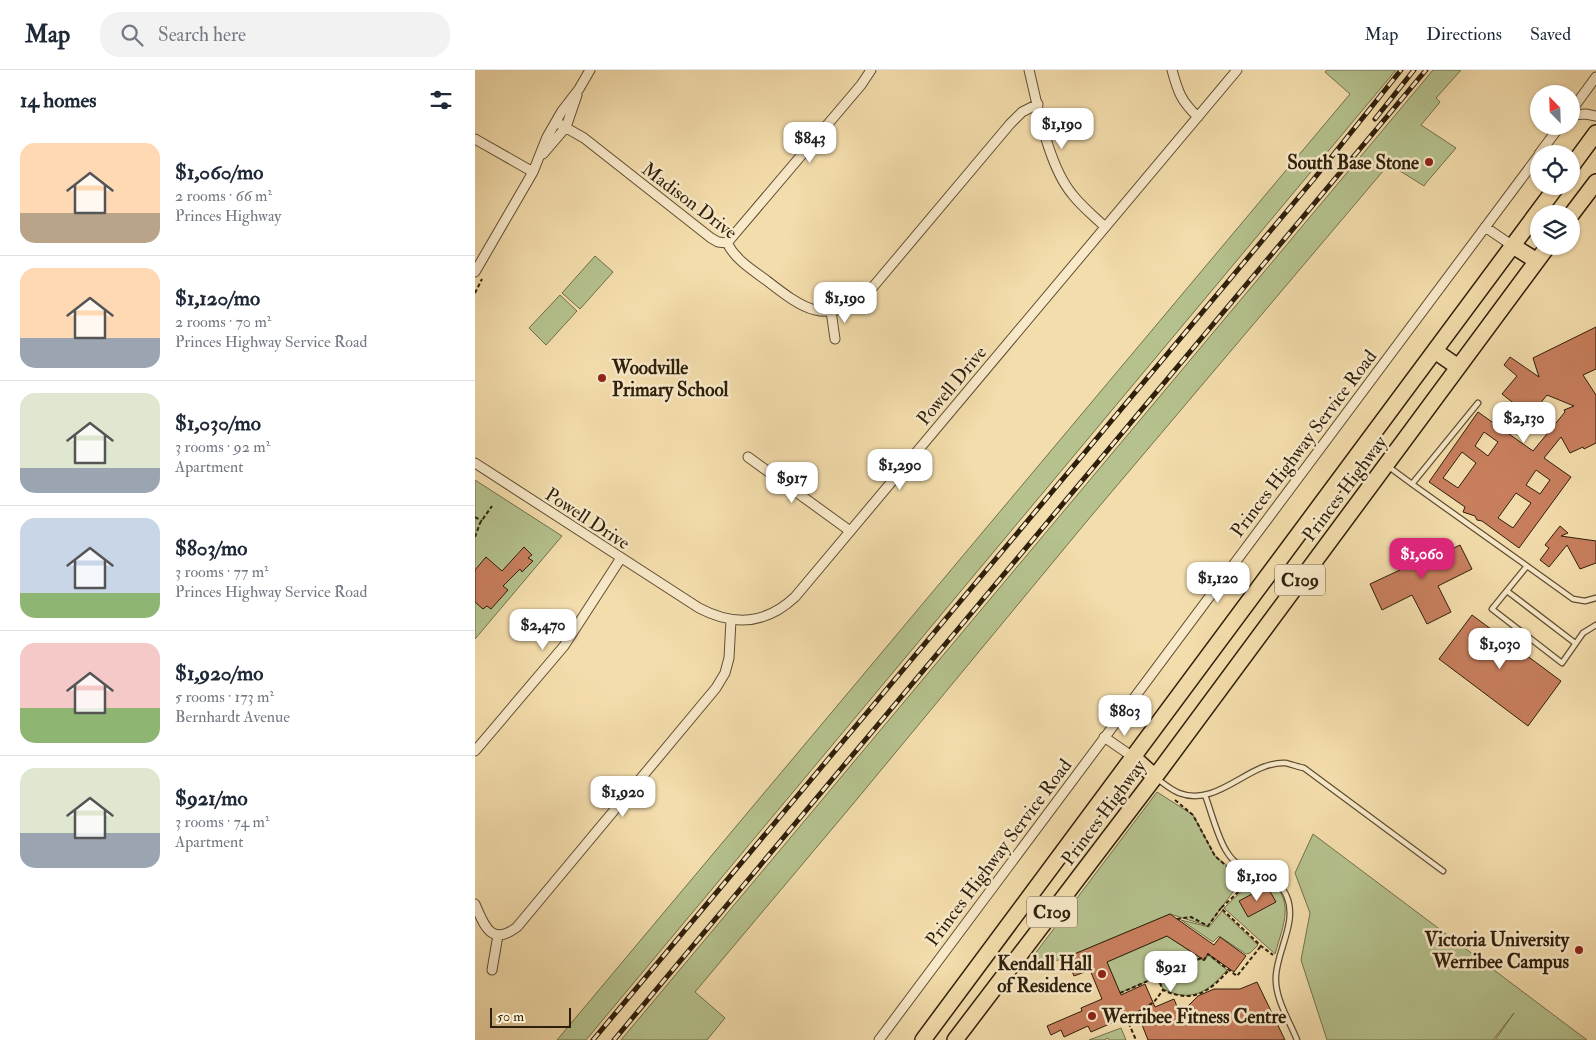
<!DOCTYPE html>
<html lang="en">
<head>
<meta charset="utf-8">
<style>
	body { margin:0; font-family:"IM FELL Double Pica",serif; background:#f2f2f3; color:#1f2937; height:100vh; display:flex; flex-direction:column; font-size:19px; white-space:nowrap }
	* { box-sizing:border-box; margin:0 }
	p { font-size:16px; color:#747a83 }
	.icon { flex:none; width:28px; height:28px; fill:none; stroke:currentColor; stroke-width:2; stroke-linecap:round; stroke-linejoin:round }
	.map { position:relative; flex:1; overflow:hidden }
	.drawer { display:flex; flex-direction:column; background:#fff; width:475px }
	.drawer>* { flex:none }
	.needle { width:32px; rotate:337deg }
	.buttons { position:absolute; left:1055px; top:15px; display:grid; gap:10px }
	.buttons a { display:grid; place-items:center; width:50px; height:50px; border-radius:50%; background:#fff; box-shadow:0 1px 4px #0004; font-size:25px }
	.scale { position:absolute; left:15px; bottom:12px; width:81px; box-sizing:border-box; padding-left:5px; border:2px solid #2d1f0b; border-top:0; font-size:14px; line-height:18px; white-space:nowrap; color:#2d1f0b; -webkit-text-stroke:4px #f8e9c9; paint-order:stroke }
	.price { position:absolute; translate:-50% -42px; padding:0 11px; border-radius:10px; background:#fff; color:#222; font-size:16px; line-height:32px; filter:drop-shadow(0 1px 2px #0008) }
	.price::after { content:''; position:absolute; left:50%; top:30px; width:15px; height:11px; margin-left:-8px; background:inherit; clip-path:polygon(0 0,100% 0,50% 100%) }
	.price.current { background:#db2777; color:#fff }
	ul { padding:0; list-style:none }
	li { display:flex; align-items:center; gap:15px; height:125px; padding:0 20px }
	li+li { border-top:1px solid #e0e1e3 }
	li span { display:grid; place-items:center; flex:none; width:140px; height:100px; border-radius:15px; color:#555 }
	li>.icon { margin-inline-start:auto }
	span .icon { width:60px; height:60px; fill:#fffc; stroke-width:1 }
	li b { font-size:21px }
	h2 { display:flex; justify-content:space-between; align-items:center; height:60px; padding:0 20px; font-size:21px }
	header { display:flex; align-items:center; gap:30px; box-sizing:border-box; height:70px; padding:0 25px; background:#fff; border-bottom:1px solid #e0e1e3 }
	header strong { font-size:24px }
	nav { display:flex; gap:28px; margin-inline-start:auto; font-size:18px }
	.search { width:350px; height:45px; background:#f2f2f3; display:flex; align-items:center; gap:12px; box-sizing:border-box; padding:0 18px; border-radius:20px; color:#747a83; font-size:19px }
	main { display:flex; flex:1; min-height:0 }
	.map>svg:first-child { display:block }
</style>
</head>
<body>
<header>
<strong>Map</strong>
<div class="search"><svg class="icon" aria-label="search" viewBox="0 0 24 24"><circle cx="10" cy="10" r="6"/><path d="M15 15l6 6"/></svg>Search here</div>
<nav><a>Map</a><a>Directions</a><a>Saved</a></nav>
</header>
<main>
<section class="drawer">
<h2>14 homes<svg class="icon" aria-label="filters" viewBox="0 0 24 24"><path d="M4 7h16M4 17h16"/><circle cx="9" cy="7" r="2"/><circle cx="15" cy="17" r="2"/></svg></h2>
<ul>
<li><span style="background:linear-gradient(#ffd9b3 70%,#b9a48a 0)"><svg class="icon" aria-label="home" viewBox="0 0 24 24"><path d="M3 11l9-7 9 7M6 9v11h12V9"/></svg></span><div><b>$1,060/mo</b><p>2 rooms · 66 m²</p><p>Princes Highway</p></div></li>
<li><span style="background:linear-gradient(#ffd9b3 70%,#9aa5b1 0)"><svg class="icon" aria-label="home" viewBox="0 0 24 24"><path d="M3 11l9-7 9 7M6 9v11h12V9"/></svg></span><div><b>$1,120/mo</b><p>2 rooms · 70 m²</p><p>Princes Highway Service Road</p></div></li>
<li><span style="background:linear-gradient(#dfe7d0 75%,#9aa5b1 0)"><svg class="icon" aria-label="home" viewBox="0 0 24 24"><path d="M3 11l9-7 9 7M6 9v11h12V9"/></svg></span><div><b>$1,030/mo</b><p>3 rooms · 92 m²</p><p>Apartment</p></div></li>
<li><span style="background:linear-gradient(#c9d6e8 75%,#8fb573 0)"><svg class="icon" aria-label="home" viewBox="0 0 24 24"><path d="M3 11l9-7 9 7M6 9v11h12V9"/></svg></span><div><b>$803/mo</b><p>3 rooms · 77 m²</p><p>Princes Highway Service Road</p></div></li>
<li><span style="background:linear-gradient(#f6c9c9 65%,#8fb573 0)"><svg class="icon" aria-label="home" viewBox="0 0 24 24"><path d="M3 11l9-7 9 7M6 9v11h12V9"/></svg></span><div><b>$1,920/mo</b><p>5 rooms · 173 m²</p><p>Bernhardt Avenue</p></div></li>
<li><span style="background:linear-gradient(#dfe7d0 65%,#9aa5b1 0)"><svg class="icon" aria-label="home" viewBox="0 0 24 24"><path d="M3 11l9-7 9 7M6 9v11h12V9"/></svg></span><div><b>$921/mo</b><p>3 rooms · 74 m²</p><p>Apartment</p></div></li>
</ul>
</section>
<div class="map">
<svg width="1121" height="970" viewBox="0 0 1121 970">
	<rect width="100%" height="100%" fill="#f4ddac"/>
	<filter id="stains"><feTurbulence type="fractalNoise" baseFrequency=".004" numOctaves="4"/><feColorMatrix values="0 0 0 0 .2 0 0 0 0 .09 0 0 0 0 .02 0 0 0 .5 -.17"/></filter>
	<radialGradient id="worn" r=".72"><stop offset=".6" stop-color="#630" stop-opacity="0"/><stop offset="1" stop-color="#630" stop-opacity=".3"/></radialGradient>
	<path fill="#b5c28e" stroke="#71704c" d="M852 0H921L111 970H82L875 24 850 2Z
		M958 0H986L961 28 965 32 946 55 981 78 951 113 949 116 914 94 612 451 378 734 220 922 250 948 232 970H146Z
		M120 186 138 202 105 239 87 223Z
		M85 225 102 241 71 275 54 258Z
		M0 410 87 466 0 569Z
		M682 722 718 745 740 786 768 808 733 856 695 844 585 890 553 893Z
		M838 764 1112 970H1020L1039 943 1018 970H852L826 890 835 843 820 803Z
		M791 809C822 828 808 855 800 884L749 838 772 816V812L785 819Z
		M747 841 783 875 775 883 771 884 744 866 738 872 706 850 734 857Z
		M692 866 726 888 645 923 632 892Z
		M733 885 752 900C733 922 717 933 688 919L683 907 726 889 729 891Z
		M646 958 651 970H634L633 968 629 970H614Z"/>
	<path fill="#c97f5e" stroke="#2d1f0b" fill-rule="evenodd" d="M1121 257V299L1108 305 1121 325V373L1109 379 1108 377 1095 383 1086 367 1069 388 1096 407 1044 478 1007 451 1002 450 1000 446 988 442 990 437 954 412 1003 342 1058 381 1090 342 1089 340 1099 336 1072 325 1055 346 1027 324 1042 306 1029 295 1035 287 1064 307 1058 288ZM1009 362 1023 372 1013 386 1000 376ZM987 382 1001 393 983 418 968 408ZM1061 400 1075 410 1065 424 1051 415ZM1041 423 1056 433 1038 458 1023 448Z
		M1085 456 1093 463 1086 466 1121 471V493L1105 499 1092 475 1074 497 1065 490 1074 478 1070 475Z
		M950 473 958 488 985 475 997 499 963 516 976 542 952 554 937 525 907 540 895 514 925 500 919 489Z
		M49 477 57 485 53 488 58 491 47 502 45 499 28 516 33 520 16 539 12 536 8 539 0 532V500L11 487 27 501Z
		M997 545 1086 611 1053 656 964 589Z
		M792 816 801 832 773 847 764 831Z
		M695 844 739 875 745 867 771 886 759 902 733 884 729 890 692 866 632 892 646 925 670 914 680 937 699 929 705 944 723 926 739 919H765L782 912 810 970H673L662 942 616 962 613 956 589 967 586 960 576 965 572 956 607 941 606 938 627 929 615 900 599 906 596 899 590 901 585 890Z"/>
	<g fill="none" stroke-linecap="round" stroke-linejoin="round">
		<defs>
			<path id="service" d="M914 397 937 414 1003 333
				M937 414 1052 496
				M1032 521 1100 573
				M1121 528 1110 531 1098 529 1052 496 1017 539 1087 593 1108 563 1121 555
				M681 708C688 713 696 720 704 723 743 738 774 691 810 693 816 694 823 697 829 698L968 801
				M730 725C736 741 743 769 752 782 755 787 761 793 765 796 781 807 805 808 812 827 822 852 803 879 801 905 799 927 814 950 822 970"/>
			<path id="minor" d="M554 0C563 37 573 95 597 124 606 136 619 146 630 157
				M697 0C703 22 706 31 723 47
				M1096 41 1121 7
				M1096 45 1111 44 1121 46
				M81 52 109 68 236 168 243 172 252 173C261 190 276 199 291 210 327 238 351 257 392 224L535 54 547 42 563 34
				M0 69 58 102
				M68 84 91 57 102 25
				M1064 84 1085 56
				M1010 157 1038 176
				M252 173 386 15 396 0
				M0 202 58 102 72 67 87 41 104 19 115 0
				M356 241 360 269
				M273 387 375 461
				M0 393 224 538C260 557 291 554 320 527L762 0
				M629 667 658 687
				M0 681 89 576 146 488
				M0 834C9 855 16 877 42 857L241 618 250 603 254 588 256 550
				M17 900 23 865
				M404 970 1064 85"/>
			<path id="trunk" d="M1096 97 1121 63
				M1096 145 1121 112
				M1038 176 1062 191
				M960 281 983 297
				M658 687 680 707
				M448 970 1082 116
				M480 970 680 707 1073 176"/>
		</defs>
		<use href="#service" stroke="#5f4e33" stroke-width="7"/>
		<use href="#minor" stroke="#5f4e33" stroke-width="11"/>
		<use href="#trunk" stroke="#2d1f0b" stroke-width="18"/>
		<path stroke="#2d1f0b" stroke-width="2" stroke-dasharray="4 2.5" stroke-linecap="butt" d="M0 223 7 209
			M0 447 7 451
			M0 467 5 453 17 436
			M700 730 718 745 740 786 756 800 771 812V815L746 838 786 876 798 885
			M702 849 716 847 733 856 746 838
			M682 907 688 920
			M645 923 726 888 729 890 733 884 762 906 786 876
			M651 947 661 970
			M652 949 679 932 688 920C718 934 734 922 754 900"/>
		<use href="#service" stroke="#f8e9c9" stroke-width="4.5"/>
		<use href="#minor" stroke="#f8e9c9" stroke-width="9"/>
		<use href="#trunk" stroke="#f4ddac" stroke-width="15"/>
		<defs>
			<path id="rail" d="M900 49 939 0
				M118 970 838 110 926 0
				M139 970 951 0"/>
		</defs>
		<use href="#rail" stroke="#2d1f0b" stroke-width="5"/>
		<use href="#rail" stroke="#f8e9c9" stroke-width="3" stroke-dasharray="9" stroke-linecap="butt"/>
	</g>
	<g fill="#8f2418" stroke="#f8e9c9" stroke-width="2">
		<circle cx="954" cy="92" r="5"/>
		<circle cx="127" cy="308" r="5"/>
		<circle cx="1104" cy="880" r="5"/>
		<circle cx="627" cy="904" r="5"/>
		<circle cx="617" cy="946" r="5"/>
	</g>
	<g text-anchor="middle" stroke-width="5" stroke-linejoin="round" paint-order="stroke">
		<g fill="#f8e9c9" stroke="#6a5c44" stroke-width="1">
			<rect x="800" y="494.5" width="50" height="31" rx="4"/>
			<rect x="552" y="826.5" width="50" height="31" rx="4"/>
		</g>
		<g font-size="18" font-weight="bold" fill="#2d1f0b">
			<text x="825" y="516">C109</text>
			<text x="577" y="848">C109</text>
		</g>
		<g font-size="19" font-weight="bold" fill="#2d1f0b" stroke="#f8e9c9" text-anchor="end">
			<text x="944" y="99">South Base Stone</text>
			<text x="137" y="304" text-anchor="start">Woodville<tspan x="137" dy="22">Primary School</tspan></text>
			<text x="1094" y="876">Victoria University<tspan x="1094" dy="22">Werribee Campus</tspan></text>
			<text x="617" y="900">Kendall Hall<tspan x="617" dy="22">of Residence</tspan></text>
			<text x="627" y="953" text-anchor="start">Werribee Fitness Centre</text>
		</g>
		<g font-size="19" fill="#2d1f0b" stroke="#f8e9c9">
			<text transform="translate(215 130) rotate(37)" y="7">Madison Drive</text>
			<text transform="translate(476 315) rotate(-50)" y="7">Powell Drive</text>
			<text transform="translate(828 373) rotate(-53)" y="7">Princes Highway Service Road</text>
			<text transform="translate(869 418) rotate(-53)" y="7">Princes Highway</text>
			<text transform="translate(113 448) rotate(33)" y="7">Powell Drive</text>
			<text transform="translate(628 742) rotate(-53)" y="7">Princes Highway</text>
			<text transform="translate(523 782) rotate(-53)" y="7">Princes Highway Service Road</text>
		</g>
	</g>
	<rect width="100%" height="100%" filter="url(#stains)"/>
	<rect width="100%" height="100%" fill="url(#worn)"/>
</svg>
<div class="buttons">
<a><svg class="needle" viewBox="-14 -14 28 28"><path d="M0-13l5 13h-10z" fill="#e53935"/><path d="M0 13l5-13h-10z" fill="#747a83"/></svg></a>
<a><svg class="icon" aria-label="locate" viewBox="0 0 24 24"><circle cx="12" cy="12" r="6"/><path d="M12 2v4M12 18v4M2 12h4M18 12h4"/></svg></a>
<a><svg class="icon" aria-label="layers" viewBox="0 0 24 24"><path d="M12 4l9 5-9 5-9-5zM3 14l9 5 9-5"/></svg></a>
</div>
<div class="scale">50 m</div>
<b class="price" style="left:587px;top:80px">$1,190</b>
<b class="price" style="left:335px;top:94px">$843</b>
<b class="price" style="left:370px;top:254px">$1,190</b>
<b class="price" style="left:1049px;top:374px">$2,130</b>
<b class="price" style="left:425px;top:421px">$1,290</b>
<b class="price" style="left:317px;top:434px">$917</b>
<b class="price current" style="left:947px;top:510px">$1,060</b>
<b class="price" style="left:743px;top:534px">$1,120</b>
<b class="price" style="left:68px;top:581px">$2,470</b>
<b class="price" style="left:1025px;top:600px">$1,030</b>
<b class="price" style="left:650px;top:667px">$803</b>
<b class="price" style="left:148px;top:748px">$1,920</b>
<b class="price" style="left:782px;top:832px">$1,100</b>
<b class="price" style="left:696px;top:923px">$921</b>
</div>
</main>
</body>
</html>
